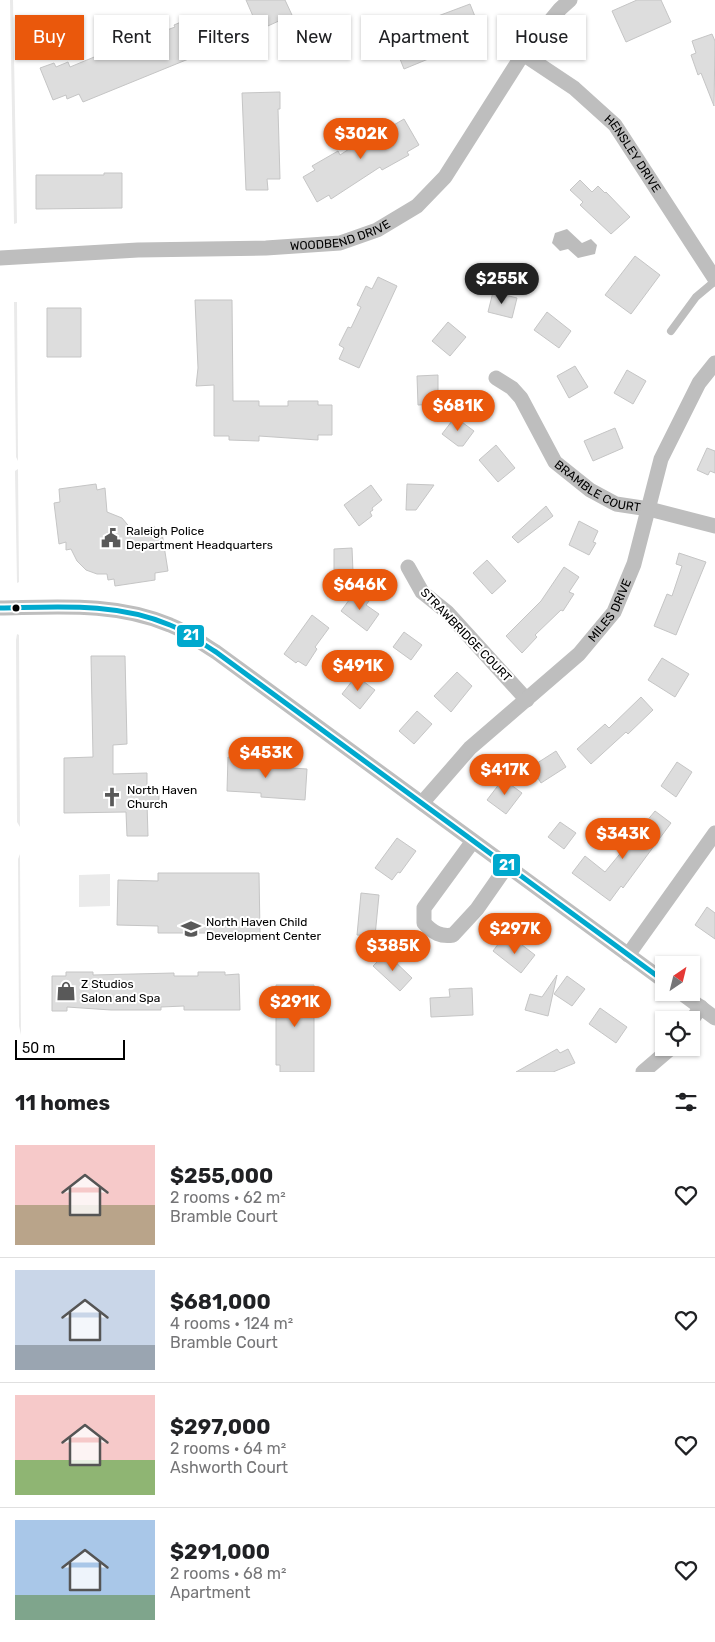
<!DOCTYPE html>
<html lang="en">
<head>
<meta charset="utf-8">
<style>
	body { margin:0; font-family:Rubik,sans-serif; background:#f2f2f2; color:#202124; height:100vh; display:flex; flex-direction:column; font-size:19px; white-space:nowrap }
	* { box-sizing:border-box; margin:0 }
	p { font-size:16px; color:#757577 }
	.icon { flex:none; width:28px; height:28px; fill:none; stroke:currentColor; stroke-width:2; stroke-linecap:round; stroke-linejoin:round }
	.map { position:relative; height:1072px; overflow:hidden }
	.panel { display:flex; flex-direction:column; background:#fff; flex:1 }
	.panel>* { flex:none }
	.hud { position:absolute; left:15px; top:15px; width:685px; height:45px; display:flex; gap:10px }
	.needle { width:32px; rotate:35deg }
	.tools { position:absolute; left:655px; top:956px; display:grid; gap:10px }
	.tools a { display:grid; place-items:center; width:45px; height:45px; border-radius:0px; background:#fff; box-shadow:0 1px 4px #0004; font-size:25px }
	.scale { position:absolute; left:15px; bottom:12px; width:110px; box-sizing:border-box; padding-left:5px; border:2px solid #000; border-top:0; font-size:14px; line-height:18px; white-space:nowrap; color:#000; -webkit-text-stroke:4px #fff; paint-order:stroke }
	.price { position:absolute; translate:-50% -42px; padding:0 11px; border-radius:18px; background:#ea580c; color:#fff; font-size:16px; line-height:32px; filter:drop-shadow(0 1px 2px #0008) }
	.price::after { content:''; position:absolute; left:50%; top:30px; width:15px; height:11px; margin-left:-8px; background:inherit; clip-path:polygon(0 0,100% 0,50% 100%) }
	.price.selected { background:#222; color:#fff }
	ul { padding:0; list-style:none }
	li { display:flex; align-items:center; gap:15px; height:125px; padding:0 15px }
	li+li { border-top:1px solid #e0e0e0 }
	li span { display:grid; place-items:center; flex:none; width:140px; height:100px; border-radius:0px; color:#555 }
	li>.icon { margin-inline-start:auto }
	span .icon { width:60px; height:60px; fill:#fffc; stroke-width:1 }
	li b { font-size:21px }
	h2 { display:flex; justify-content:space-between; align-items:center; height:60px; padding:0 15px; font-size:21px }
	.chip { padding:0 18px; border-radius:0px; background:#fff; box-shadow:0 1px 4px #0004; font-size:18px; line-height:45px }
	.chip.selected { background:#ea580c; color:#fff }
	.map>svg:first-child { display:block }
</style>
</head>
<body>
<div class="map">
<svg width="715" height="1072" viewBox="0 0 715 1072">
	<rect width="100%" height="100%" fill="#fff"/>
	<path fill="#eaeaea" d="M10 0H13L17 223 14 224Z
		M14 302H17L18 461 16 457Z
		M18 469 19 582 17 583 15 471Z
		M17 634 19 635 20 827 17 822 16 640Z
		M20 854 21 1035 19 1026 18 859Z
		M110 874V906L79 907V875Z"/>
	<path fill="#bcbcbc" d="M567 229 582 243 591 239 597 245 595 254 578 258 568 249 560 251 552 243 555 233Z"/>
	<path fill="#ddd" stroke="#c5c5c5" d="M246 0H285L292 15 259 30Z
		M637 0H661L671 22 626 42 612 11Z
		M470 4 484 39 468 45 467 43 404 69 390 34Z
		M201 18 213 49 83 102 79 94 67 99 66 95 53 100 40 68 54 63 56 67 68 62 70 67 150 34 151 36 175 27 174 25 188 19 189 22Z
		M712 34 715 41 714 106 701 73 698 75 691 55 696 53 692 41Z
		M280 92V109H278L280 179H267L268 190H246L242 93Z
		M404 119 419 145 407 152 409 155 382 170 380 167 331 199 329 195 317 202 303 177 315 170 312 166 338 151 340 155 390 122 392 126Z
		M104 173H122V208L36 209V175H104Z
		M580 180 592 192 598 186 605 193 606 192 630 217 611 234 580 205 583 202 570 190Z
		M635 256 660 275 631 314 605 295Z
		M378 277 397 286 359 368 339 359 344 348 339 345 348 327 351 328 361 307 357 305 366 286 372 289Z
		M493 292 517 298 512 318 488 312Z
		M195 300H232L233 401H259V406H288V401H318V405H332V435H318V440L259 436V441L229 440V436H214V385L196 386 198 368Z
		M47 308H81V357H47Z
		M547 312 571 331 559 348 534 330Z
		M448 322 466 337 450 356 432 341Z
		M575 366 588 387 569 398 557 376Z
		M627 370 646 381 633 404 614 393Z
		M438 375V404L418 405 417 376Z
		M455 417 474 431 463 446H458L442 434Z
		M615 428 623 448 593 461 584 441Z
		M496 445 515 468 498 482 479 460Z
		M707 448 715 451V473L710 471 708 475 697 470Z
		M96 484 97 490 105 488 107 512 122 518 132 530 155 527 156 534 162 533 168 571 155 573V580L115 586 114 579 108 580 107 574H97L86 570 77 561 71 549 66 550V542L59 544 54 503 60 502 59 489Z
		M407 484 434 485 416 510H406Z
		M371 485 382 500 372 508 373 510 370 512 372 516 359 526 344 505Z
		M546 506 553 516 518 543 512 537Z
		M579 521 598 531 593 542 596 543 589 555 569 545Z
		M352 548 353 572H334V549Z
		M679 553 706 562 676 635 654 626 667 594 672 596 682 566 676 564Z
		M487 560 506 581 492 594 473 573Z
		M564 567 579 577 569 592 574 594 563 611 561 610 535 635 537 637 522 653 506 636 541 601Z
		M355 592 369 601 366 605 379 614 367 631 341 611Z
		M312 615 329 628 315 647 317 649 306 666 298 661 296 663 284 654Z
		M404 632 422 645 411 660 393 647Z
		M91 656H125L127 744 113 745V774L147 773V792L159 791V803H147L148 836H127L126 812 64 813V758L93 757Z
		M662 658 689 674 675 697 648 680Z
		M457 672 472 686 451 712 434 696Z
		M356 676 375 690 360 709 342 694Z
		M641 697 653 710 628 734 626 732 591 764 577 749 605 724 609 728Z
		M417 711 432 724 414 744 399 731Z
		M556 751 566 767 541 783 531 767Z
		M228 757 264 759 263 766 307 769 305 800 261 797V793L227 791Z
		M677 762 692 772 676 797 661 786Z
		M503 779 522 793 506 814 487 800Z
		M655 811 671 823 623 888 621 886 610 901 572 873 585 856 605 872Z
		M560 822 576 833 564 849 548 837Z
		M397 838 416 851 400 873 398 872 392 880 375 868Z
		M158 873H259L260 933H158V926L117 925 118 880 158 881Z
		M361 893 379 895 375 936 357 935Z
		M707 907 715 913V939L695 925Z
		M502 939 512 947 517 941 535 955 521 973 493 951Z
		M386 953 412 978 400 991 373 966Z
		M66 972H93V975L174 973V976H198V972H225V975L239 974 240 1010H184V1006L161 1007V1010H111L67 1007V1011H52V976H66Z
		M557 975 548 1016 525 1010 530 994 542 997Z
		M567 976 585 989 572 1006 554 994Z
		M276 985H314V1072H280V1065H276Z
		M472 988 473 1015 431 1017 430 998 450 997 449 989Z
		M600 1008 627 1027 616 1043 589 1024Z
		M557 1049 560 1053 568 1049 575 1063 553 1072H516Z"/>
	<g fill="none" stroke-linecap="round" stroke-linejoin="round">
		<path stroke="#bebebe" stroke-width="8" d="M671 331 696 297 715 281"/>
		<g stroke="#bebebe" stroke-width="15">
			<path id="s1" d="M523 54 574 88 615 125 715 279"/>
			<path id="s2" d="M0 258 138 250 266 248 340 243 377 230 417 206 445 177 523 54 560 9 570 0"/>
			<path id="s3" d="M496 378 512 388 521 398 555 462 590 490 616 504 649 509 715 526"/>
			<path d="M408 567 422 592 447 612 527 700"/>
			<path d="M0 608C58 607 116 602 170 625 186 631 201 643 216 652L664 981"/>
			<path id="s4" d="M422 803 470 748 579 654 614 612 634 564 661 459 699 383 715 363"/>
			<path d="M473 841 424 908V923C433 933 441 937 453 935L477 909 507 866"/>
			<path d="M628 955 715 833"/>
			<path d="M680 992 715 1018"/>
			<path d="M691 1021 701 1007"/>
			<path d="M643 1072 671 1048"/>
		</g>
		<defs>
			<path id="bus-1" d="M0 608C58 607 116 602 170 625 186 631 201 643 216 652L664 981"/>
		</defs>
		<use href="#bus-1" stroke="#fff" stroke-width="9"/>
		<use href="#bus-1" stroke="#00a9ce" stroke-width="5"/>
	</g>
	<defs>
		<symbol id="civic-bare" viewBox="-9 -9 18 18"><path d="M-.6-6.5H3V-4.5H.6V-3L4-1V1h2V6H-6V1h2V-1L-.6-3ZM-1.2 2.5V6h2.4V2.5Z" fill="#595959" stroke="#fff" stroke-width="2.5" paint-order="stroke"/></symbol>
		<symbol id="church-bare" viewBox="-9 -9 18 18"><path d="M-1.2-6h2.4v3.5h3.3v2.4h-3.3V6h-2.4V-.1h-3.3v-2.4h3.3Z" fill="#595959" stroke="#fff" stroke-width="2.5" paint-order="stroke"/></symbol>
		<symbol id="school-bare" viewBox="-9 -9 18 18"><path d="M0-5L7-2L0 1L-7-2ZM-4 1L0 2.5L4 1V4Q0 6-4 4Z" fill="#595959" stroke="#fff" stroke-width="2.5" paint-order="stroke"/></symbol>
		<symbol id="shop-bare" viewBox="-9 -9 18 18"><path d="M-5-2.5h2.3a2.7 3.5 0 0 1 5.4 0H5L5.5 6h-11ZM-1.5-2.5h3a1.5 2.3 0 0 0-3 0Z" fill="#595959" stroke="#fff" stroke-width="2.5" paint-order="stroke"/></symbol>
	</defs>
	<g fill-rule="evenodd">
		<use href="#civic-bare" x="97" y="524" width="28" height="28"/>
		<use href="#church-bare" x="98" y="783" width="28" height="28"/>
		<use href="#school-bare" x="177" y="915" width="28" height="28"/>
		<use href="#shop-bare" x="52" y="977" width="28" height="28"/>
	</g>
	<circle fill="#000" stroke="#fff" stroke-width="2" cx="16" cy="608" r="4.5"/>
	<g text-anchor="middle" stroke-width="4" stroke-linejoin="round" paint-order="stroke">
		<g font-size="12" fill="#000" stroke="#fff">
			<text dy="4" stroke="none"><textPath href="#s1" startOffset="150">HENSLEY DRIVE</textPath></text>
			<text dy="4" stroke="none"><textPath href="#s2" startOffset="342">WOODBEND DRIVE</textPath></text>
			<text dy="4" stroke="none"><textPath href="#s3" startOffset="155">BRAMBLE COURT</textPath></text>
			<text dy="4" stroke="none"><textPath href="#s4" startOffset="271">MILES DRIVE</textPath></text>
			<text transform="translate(466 635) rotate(46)" y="4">STRAWBRIDGE COURT</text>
		</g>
		<g font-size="12" fill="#000" stroke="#fff" text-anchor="start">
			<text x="126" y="535">Raleigh Police<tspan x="126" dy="14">Department Headquarters</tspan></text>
			<text x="127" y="794">North Haven<tspan x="127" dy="14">Church</tspan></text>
			<text x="206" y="926">North Haven Child<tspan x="206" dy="14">Development Center</tspan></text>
			<text x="81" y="988">Z Studios<tspan x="81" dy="14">Salon and Spa</tspan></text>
		</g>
	</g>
	<g stroke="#fff" stroke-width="2">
		<rect x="176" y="624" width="29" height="24" rx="5" fill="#00a9ce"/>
		<rect x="492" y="853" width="29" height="24" rx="5" fill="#00a9ce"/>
	</g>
	<g font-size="14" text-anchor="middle" font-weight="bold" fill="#fff">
		<text x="191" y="640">21</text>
		<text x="507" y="870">21</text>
	</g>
</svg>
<div class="tools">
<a><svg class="needle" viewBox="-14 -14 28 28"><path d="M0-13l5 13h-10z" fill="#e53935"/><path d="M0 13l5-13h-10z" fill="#757577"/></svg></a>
<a><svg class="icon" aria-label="locate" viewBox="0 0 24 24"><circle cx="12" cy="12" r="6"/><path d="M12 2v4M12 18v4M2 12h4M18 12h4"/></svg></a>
</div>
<div class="scale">50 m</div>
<b class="price" style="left:361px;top:160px">$302K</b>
<b class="price selected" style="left:502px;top:305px">$255K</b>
<b class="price" style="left:458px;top:432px">$681K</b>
<b class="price" style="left:360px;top:611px">$646K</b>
<b class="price" style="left:358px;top:692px">$491K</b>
<b class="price" style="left:266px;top:779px">$453K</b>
<b class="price" style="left:505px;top:796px">$417K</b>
<b class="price" style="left:623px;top:860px">$343K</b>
<b class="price" style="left:515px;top:955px">$297K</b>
<b class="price" style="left:393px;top:972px">$385K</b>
<b class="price" style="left:295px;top:1028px">$291K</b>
<div class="hud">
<a class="chip selected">Buy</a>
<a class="chip">Rent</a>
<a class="chip">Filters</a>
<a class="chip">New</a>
<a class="chip">Apartment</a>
<a class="chip">House</a>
</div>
</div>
<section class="panel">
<h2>11 homes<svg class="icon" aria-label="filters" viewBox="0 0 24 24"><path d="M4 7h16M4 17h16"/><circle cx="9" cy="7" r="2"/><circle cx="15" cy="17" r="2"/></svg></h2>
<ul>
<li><span style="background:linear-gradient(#f6c9c9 60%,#b9a48a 0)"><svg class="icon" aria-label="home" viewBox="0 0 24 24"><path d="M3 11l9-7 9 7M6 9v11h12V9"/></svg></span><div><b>$255,000</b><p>2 rooms · 62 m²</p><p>Bramble Court</p></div><svg class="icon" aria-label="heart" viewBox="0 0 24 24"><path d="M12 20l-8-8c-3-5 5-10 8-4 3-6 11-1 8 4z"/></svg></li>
<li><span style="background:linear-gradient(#c9d6e8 75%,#9aa5b1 0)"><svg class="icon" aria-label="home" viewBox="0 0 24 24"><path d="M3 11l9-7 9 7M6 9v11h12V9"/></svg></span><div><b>$681,000</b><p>4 rooms · 124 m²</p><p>Bramble Court</p></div><svg class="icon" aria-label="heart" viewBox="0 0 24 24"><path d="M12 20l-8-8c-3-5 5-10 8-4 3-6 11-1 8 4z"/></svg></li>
<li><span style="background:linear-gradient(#f6c9c9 65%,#8fb573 0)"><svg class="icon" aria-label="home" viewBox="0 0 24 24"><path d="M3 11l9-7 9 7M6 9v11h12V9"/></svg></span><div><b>$297,000</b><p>2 rooms · 64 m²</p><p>Ashworth Court</p></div><svg class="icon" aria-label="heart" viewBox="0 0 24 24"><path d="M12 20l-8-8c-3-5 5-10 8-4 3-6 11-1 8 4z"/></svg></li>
<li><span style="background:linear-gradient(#a9c7e8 75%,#7fa58c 0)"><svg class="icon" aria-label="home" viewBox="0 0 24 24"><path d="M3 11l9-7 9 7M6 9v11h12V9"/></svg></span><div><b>$291,000</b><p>2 rooms · 68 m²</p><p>Apartment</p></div><svg class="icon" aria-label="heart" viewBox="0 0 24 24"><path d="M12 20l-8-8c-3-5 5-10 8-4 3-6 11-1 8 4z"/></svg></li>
</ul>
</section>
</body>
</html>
